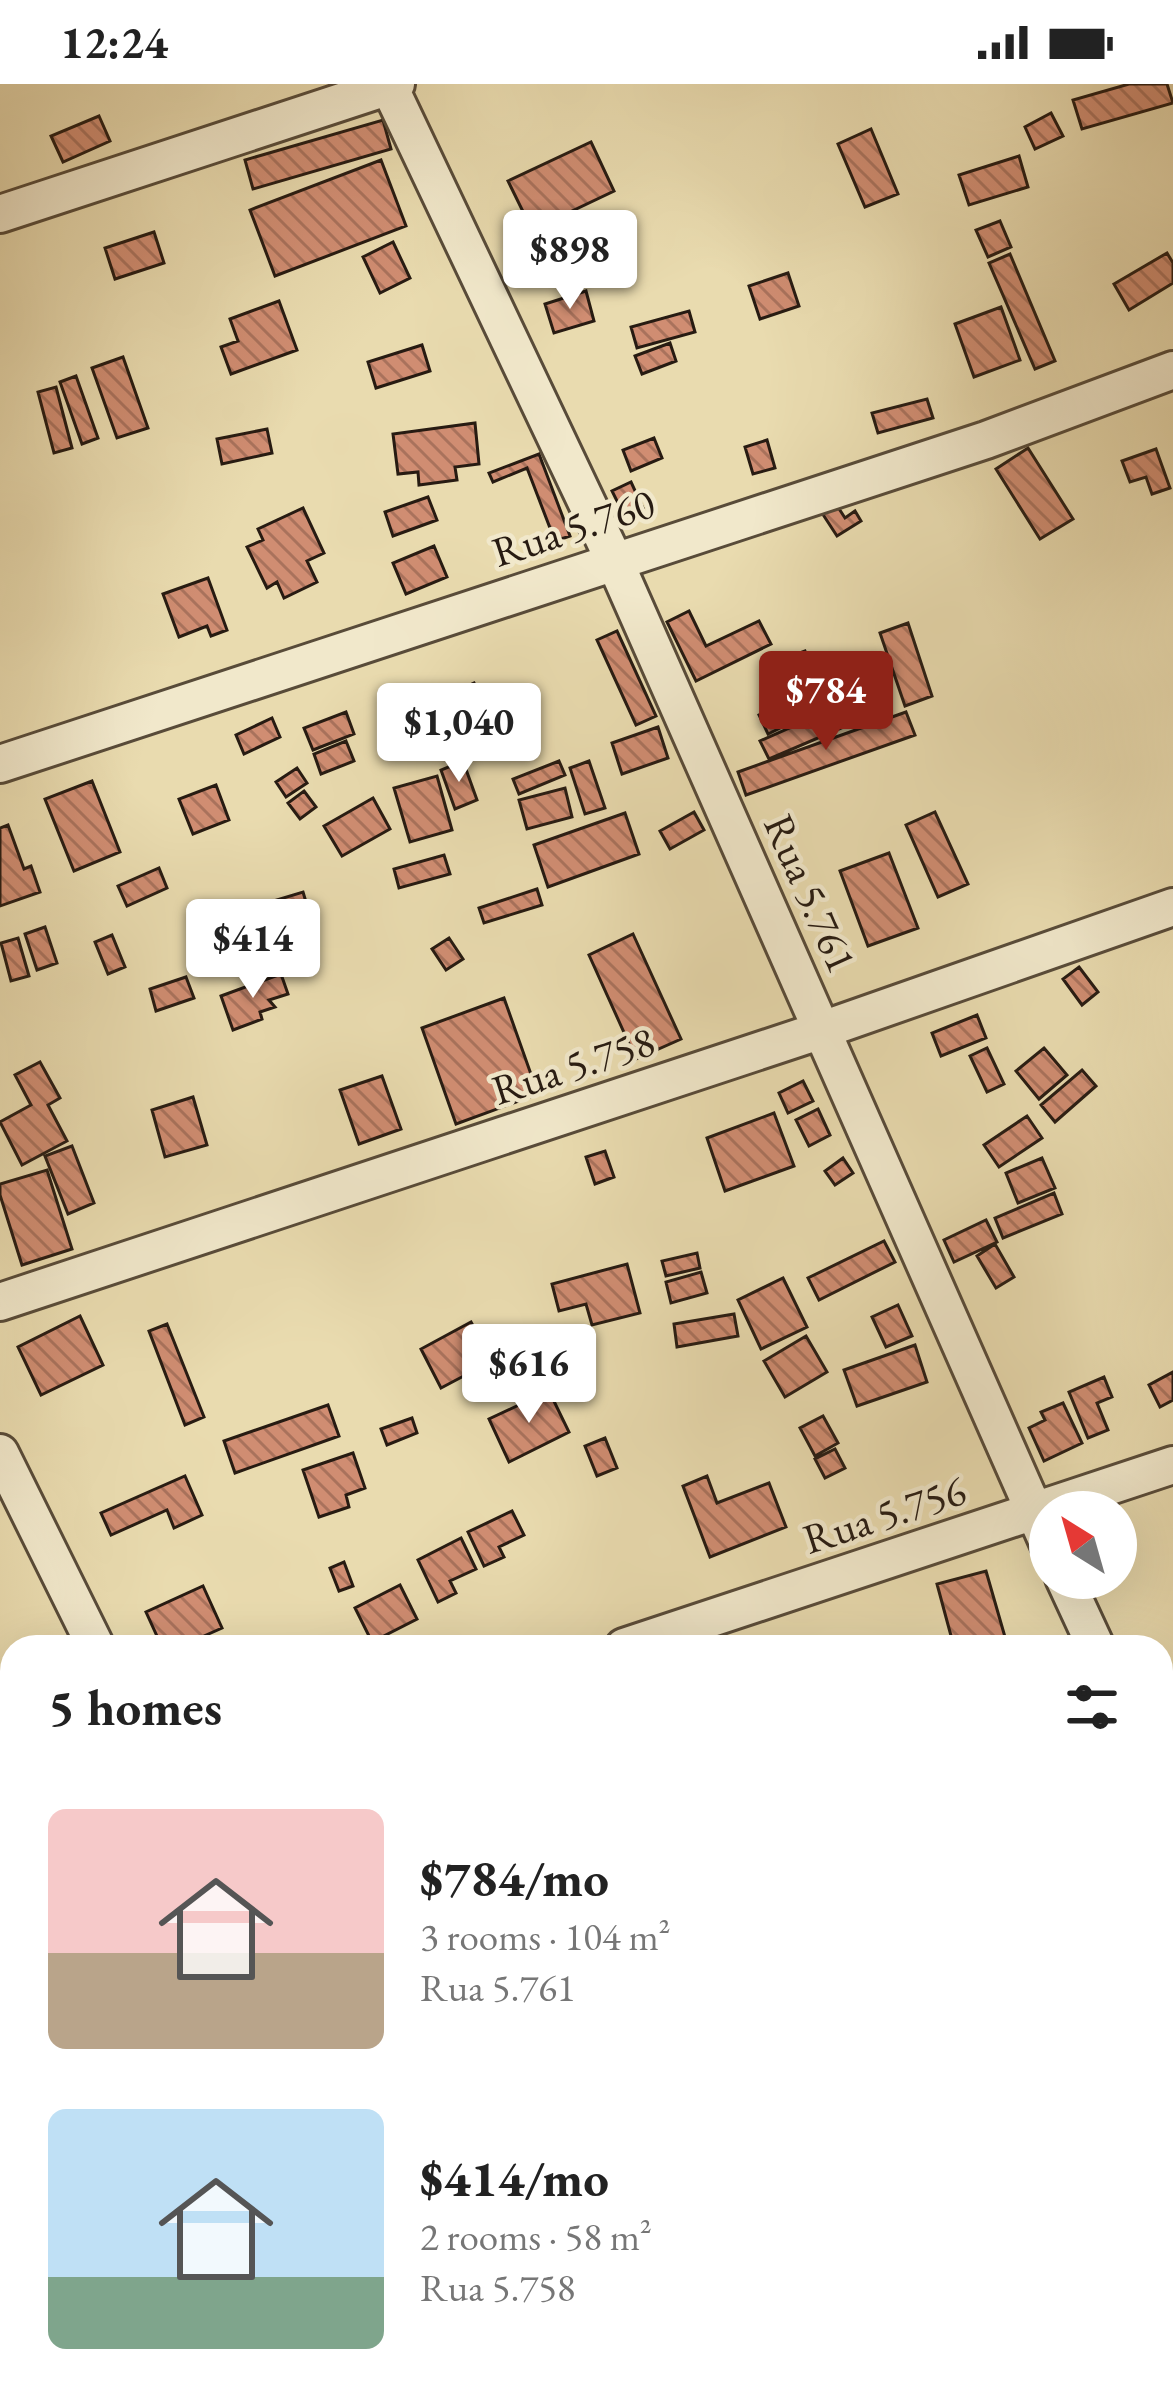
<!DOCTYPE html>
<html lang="en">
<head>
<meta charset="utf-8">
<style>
	body { margin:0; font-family:"EB Garamond",serif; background:#f2f2f2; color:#222; height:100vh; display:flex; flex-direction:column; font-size:45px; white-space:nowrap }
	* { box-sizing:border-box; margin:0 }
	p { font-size:39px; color:#767676 }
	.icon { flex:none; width:66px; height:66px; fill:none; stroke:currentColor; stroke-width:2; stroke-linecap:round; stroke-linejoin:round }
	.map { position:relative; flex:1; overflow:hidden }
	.drawer { position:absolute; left:0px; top:1551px; width:1173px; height:771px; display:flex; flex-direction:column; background:#fff; border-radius:36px 36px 0 0; box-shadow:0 12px 48px #0002 }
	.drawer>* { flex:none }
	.needle { width:78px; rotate:323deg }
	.buttons { position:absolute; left:1029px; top:1407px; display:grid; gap:24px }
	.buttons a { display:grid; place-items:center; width:108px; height:108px; border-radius:50%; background:#fff; box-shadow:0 12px 48px #0002; font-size:60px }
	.price { position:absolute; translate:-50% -102px; padding:0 27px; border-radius:12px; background:#fff; color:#222; font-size:39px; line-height:78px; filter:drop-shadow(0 3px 6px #0008) }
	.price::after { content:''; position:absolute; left:50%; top:72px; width:36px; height:27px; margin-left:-18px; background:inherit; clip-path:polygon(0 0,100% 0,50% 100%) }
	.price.current { background:#8f2418; color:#fff }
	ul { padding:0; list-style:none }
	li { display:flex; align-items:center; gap:36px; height:300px; padding:0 48px }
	li span { display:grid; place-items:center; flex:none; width:336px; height:240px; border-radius:18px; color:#555 }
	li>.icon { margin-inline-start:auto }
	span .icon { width:144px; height:144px; fill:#fffc; stroke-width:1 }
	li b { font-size:51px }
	h2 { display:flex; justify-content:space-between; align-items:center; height:144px; padding:0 48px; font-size:51px }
	.status { display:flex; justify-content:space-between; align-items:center; height:84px; padding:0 60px; background:#fff; direction:ltr }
	.status svg { height:33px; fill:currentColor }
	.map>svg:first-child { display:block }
</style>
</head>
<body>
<div class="status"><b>12:24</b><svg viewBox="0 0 49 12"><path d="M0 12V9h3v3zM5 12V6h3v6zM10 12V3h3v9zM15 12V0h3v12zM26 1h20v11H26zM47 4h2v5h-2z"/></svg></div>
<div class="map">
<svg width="1173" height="2320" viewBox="0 0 1173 2320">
	<defs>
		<pattern id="building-back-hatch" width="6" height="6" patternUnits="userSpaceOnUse" patternTransform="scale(3)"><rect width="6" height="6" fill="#d08d72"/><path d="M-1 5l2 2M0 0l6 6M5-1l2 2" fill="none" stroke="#a9725c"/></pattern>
	</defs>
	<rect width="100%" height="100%" fill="#e9dbaf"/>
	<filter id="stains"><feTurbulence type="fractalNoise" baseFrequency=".00167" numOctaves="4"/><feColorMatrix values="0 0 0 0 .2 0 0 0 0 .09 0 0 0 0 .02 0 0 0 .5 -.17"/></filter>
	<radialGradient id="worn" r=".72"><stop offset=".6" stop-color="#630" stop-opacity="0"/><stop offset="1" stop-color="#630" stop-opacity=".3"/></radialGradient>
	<path fill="url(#building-back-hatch)" stroke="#271b12" stroke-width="3" d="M1129 0H1167L1173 19 1082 45 1073 16Z
		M1051 29 1063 52 1035 65 1025 43Z
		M99 32 110 57 63 78 51 52Z
		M383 36 391 65 253 105 245 76Z
		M871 45 898 110 865 123 838 60Z
		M591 58 614 107 532 146 508 97Z
		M1019 72 1028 103 969 121 959 91Z
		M381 76 406 142 275 192 250 126Z
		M1000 137 1011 163 988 173 976 146Z
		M154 148 164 179 115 195 105 164Z
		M393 158 410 194 380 209 363 173Z
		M1167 169 1173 179V199L1129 226 1114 200Z
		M1010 170 1055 277 1035 285 989 179Z
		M788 189 799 222 760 235 749 202Z
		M586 207 594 237 554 249 545 220Z
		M279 217 297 266 231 290 221 263 238 257 230 235Z
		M1001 223 1020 276 974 293 955 240Z
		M689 227 695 248 637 264 631 243Z
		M670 259 676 277 642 290 635 272Z
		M422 261 430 287 376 304 368 278Z
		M123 273 148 344 117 354 92 284Z
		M76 292 98 354 82 360 60 298Z
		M56 303 72 364 54 369 38 308Z
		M927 315 933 334 878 349 872 329Z
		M475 339 479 380 455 383 457 396 419 401 418 388 398 390 393 350Z
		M267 345 272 369 222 380 217 355Z
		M654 354 662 374 631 387 623 366Z
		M767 356 775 384 753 390 745 363Z
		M1028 364 1073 435 1040 455 996 385Z
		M1156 365 1170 404 1152 410 1146 393 1130 398 1122 377Z
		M539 370 570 452 555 457 527 384 493 398 489 389Z
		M631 398 643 424 625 433 612 407Z
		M428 413 437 436 393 452 385 428Z
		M836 420 845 434 855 427 861 437 837 452 822 429Z
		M303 424 324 469 307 477 317 498 284 514 277 498 267 504 247 463 263 456 258 445Z
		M434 462 447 493 406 510 393 479Z
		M208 494 227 546 211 552 207 542 179 553 163 510Z
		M689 527 706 562 759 537 771 560 696 597 667 538Z
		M908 539 932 612 905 622 880 549Z
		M617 547 656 632 636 641 597 556Z
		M805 567 814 591 772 607 763 583Z
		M826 589 840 617 797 639 789 622 799 617 793 605Z
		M474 599 498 648 478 658 454 609Z
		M783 619 792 638 768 650 759 631Z
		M837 623 846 642 769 675 760 657Z
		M346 628 354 650 313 666 304 644Z
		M906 628 915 651 746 711 738 688Z
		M272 634 280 653 244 670 236 651Z
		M658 643 668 674 622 690 612 659Z
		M346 657 354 677 321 690 314 670Z
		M463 677 477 716 455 725 441 686Z
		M559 677 565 691 519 710 513 695Z
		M589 677 605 724 585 730 570 684Z
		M297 684 307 699 286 713 276 698Z
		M437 692 452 746 410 758 394 704Z
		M92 697 120 768 74 787 45 715Z
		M216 701 229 736 193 750 179 715Z
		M565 704 572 733 527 745 519 716Z
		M304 707 316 723 300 735 288 719Z
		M373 714 390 745 342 772 324 742Z
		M694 728 704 746 670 765 660 747Z
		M935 728 968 800 938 813 906 741Z
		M625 729 639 770 548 803 534 761Z
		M8 741 24 785 31 782 40 808 0 822V744Z
		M889 769 918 844 868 862 840 787Z
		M444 771 450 790 399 804 394 785Z
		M159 784 167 804 127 822 118 802Z
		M537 805 542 821 484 839 479 824Z
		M303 808 309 828 233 851 227 831Z
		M45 843 57 879 37 886 25 850Z
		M252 847 257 863 212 876 207 860Z
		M633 850 681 955 636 975 589 871Z
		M112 851 125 883 108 890 95 858Z
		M18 854 29 892 11 897 1 859Z
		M449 854 463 875 446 886 432 865Z
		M1079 883 1098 908 1082 921 1063 895Z
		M281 890 288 910 269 916 275 923 260 928 262 935 233 946 221 912Z
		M186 893 194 914 156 927 150 905Z
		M504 914 538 1010 456 1040 422 944Z
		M977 931 986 954 941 972 932 949Z
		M987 964 1004 1000 987 1008 970 972Z
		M1044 964 1067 991 1039 1015 1016 987Z
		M40 978 60 1014 48 1021 67 1057 22 1081 0 1038 31 1021 15 991Z
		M1082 986 1096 1002 1055 1038 1041 1021Z
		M382 992 401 1045 359 1060 340 1006Z
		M803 997 813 1017 788 1029 779 1009Z
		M193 1013 207 1061 165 1073 152 1026Z
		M818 1025 830 1051 809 1062 796 1036Z
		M774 1029 794 1082 725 1107 707 1054Z
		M1027 1032 1042 1054 999 1083 984 1061Z
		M72 1062 94 1119 68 1130 45 1072Z
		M605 1067 614 1093 595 1100 586 1073Z
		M843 1074 853 1089 835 1101 825 1087Z
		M1042 1074 1055 1104 1018 1119 1006 1089Z
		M47 1086 72 1165 22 1181 0 1111V1100Z
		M1054 1109 1062 1130 1003 1154 995 1134Z
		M986 1136 997 1158 954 1178 944 1156Z
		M884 1157 895 1178 819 1216 808 1194Z
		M995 1160 1014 1193 996 1204 977 1172Z
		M697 1169 700 1184 666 1192 662 1177Z
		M627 1180 640 1229 592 1241 586 1220 559 1227 552 1200Z
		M701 1188 707 1209 671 1219 666 1198Z
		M783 1194 807 1243 761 1265 738 1216Z
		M898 1221 912 1252 886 1263 872 1233Z
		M734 1230 738 1252 677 1263 674 1240Z
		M80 1232 103 1281 41 1311 18 1263Z
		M471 1238 492 1277 441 1304 421 1265Z
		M167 1240 204 1333 185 1341 149 1247Z
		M806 1252 827 1288 785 1313 764 1277Z
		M915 1261 927 1298 857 1322 844 1286Z
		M1173 1288V1316L1160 1323 1149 1301Z
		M1104 1293 1112 1313 1097 1319 1108 1346 1088 1354 1069 1308Z
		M549 1307 569 1348 509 1378 489 1335Z
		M1063 1319 1082 1359 1044 1377 1029 1344 1045 1336 1041 1328Z
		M328 1321 339 1352 235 1389 224 1357Z
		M823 1332 838 1359 815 1372 800 1344Z
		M412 1334 417 1349 387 1361 381 1345Z
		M605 1354 617 1384 597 1392 585 1362Z
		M835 1365 845 1384 825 1394 815 1375Z
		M353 1369 365 1404 346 1411 349 1423 319 1433 303 1386Z
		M185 1392 202 1431 174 1444 167 1426 111 1451 101 1429Z
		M707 1392 717 1419 769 1399 786 1443 710 1473 683 1402Z
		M512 1427 524 1451 499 1463 504 1473 484 1482 468 1448Z
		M461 1454 476 1485 450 1497 456 1509 438 1518 418 1476Z
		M344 1478 353 1502 339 1507 330 1484Z
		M986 1487 1005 1553 967 1563H954L937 1500Z
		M400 1501 417 1535 372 1558 355 1524Z
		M203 1502 222 1544 179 1563H162L146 1528Z
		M12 2041V2101L0 2106V2046Z
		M12 2236V2286L0 2257V2241Z
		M718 2310H773L775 2318 686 2320Z"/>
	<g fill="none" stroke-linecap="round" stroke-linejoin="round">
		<defs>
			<path id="street" d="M388 0 614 476 1050 1463
				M0 130 396 0
				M0 680 986 356 1173 286
				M0 1218 822 946 1173 823
				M0 1369 96 1563
				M1064 1494 1096 1563
				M624 1563 1173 1381
				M1161 1706 1173 1732
				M0 1776 12 1772
				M1161 1925 1173 1921
				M435 2310 439 2320
				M18 2320 45 2310"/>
		</defs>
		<use href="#street" stroke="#584b39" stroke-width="42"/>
		<use href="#street" stroke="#f1e8cb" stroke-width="36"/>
	</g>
	<g text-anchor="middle" stroke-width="9" stroke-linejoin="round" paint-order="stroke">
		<g font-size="42" fill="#271b12" stroke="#f1e8cb">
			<text transform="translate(573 443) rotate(-18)" y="15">Rua 5.760</text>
			<text transform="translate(811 809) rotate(66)" y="15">Rua 5.761</text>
			<text transform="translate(573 981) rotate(-18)" y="15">Rua 5.758</text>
			<text transform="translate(884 1430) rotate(-18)" y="15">Rua 5.756</text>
		</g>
	</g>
	<rect width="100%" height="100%" filter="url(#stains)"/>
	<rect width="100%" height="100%" fill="url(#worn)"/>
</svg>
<div class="buttons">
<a><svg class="needle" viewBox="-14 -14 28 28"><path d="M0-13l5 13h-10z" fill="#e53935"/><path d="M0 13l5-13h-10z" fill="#767676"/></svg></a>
</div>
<b class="price" style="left:570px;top:228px">$898</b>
<b class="price current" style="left:826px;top:669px">$784</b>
<b class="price" style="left:459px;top:701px">$1,040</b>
<b class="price" style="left:253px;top:917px">$414</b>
<b class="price" style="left:529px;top:1342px">$616</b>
<section class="drawer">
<h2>5 homes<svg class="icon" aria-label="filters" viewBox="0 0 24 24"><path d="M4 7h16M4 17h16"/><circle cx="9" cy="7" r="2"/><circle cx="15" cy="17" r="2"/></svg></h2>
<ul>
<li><span style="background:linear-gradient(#f6c9c9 60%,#b9a48a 0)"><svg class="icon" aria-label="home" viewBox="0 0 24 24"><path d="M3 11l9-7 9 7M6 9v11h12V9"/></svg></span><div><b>$784/mo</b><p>3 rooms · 104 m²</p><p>Rua 5.761</p></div></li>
<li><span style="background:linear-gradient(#bfe0f5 70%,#7fa58c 0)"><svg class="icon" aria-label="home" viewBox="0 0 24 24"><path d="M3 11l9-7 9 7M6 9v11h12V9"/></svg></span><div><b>$414/mo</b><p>2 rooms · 58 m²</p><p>Rua 5.758</p></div></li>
</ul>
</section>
</div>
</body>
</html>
